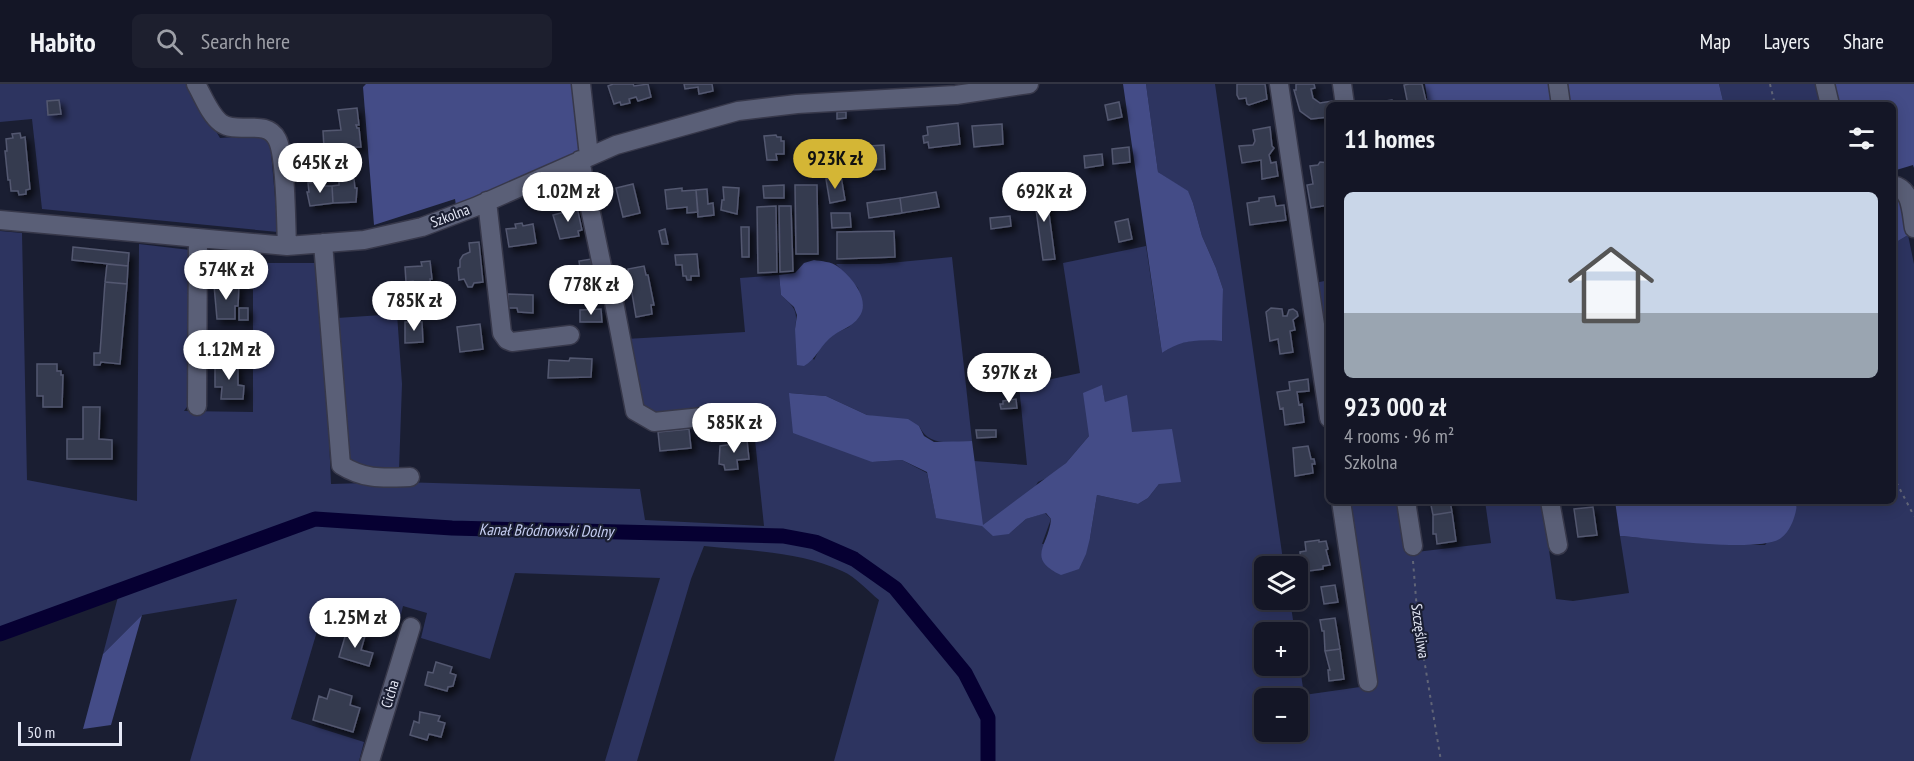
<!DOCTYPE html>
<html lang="en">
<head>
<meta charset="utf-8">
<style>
	body { margin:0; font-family:"PT Sans Narrow",sans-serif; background:#1d1f2e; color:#f1f3f6; height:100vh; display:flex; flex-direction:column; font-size:22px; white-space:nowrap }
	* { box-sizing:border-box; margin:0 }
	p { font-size:20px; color:#9d9fa7 }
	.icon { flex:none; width:33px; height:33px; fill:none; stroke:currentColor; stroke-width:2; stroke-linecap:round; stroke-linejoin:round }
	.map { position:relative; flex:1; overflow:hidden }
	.sheet { position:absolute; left:1326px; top:18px; width:570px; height:402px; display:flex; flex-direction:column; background:#141626; border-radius:9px; box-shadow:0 3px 15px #0003,0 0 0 2px #333543 }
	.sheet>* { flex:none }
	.fabs { position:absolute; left:1254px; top:472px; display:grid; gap:12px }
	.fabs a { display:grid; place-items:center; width:54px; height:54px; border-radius:9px; background:#141626; box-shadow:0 3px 15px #0003,0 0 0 2px #333543; font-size:30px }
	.scale { position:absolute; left:18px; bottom:15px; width:104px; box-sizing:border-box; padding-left:6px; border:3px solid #e5e8f6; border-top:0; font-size:16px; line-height:21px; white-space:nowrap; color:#e5e8f6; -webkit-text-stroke:4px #1a1e32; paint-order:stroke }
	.price { position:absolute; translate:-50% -51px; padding:0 14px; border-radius:21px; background:#fff; color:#222; font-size:20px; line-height:39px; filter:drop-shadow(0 2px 3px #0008) }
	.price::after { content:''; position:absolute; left:50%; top:36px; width:18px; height:14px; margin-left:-9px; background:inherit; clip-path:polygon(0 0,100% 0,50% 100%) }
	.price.current { background:#d4b635; color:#111 }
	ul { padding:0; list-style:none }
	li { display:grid; align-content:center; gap:12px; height:318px; padding:0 18px }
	li span { display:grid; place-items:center; height:186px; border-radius:9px; color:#555 }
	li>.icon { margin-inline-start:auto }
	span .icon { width:108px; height:108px; fill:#fffc; stroke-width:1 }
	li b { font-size:26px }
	h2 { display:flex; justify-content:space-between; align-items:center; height:72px; padding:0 18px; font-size:26px }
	header { display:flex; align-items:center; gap:36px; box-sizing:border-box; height:84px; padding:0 30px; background:#141626; border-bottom:2px solid #333543 }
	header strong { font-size:28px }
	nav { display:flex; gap:33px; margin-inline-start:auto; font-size:21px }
	.search { width:420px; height:54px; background:#1d1f2e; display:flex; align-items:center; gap:15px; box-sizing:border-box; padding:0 21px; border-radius:9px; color:#9d9fa7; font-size:22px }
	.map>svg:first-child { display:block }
</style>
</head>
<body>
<header>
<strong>Habito</strong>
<div class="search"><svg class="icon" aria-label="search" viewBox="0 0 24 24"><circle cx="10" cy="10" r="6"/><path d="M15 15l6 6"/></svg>Search here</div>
<nav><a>Map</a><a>Layers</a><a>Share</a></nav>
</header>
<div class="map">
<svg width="1914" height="677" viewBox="0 0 1914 677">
	<defs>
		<filter id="shadow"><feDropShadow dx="4.5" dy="4.5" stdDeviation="3" flood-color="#0009"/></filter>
	</defs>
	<rect width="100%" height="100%" fill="#1a1e32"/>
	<path fill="#2d3460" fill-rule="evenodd" d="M0 0H188L220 54 262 51 270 56 278 148 42 125 32 35 0 38Z
		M1146 0H1215L1284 483H1264V516H1290L1295 549H1264V582H1298V569L1304 611 1374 601 1347 417H1399L1408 469 1491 459 1485 417H1542L1556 515 1573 517 1629 509 1620 452 1732 461H1765L1797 422V417H1893V160L1908 151 1914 180V677H834L879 516C868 507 856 493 842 487 799 467 750 467 704 462L691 495 637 677H605L660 494 515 489 490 575 421 554 427 529 403 522 399 539 326 517 291 635 364 658 359 677H190L237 515 142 531 103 570 119 509 0 556V147L22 149 27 396 137 417 139 160 190 166 189 320 184 327 253 328V180L203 175 202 166 254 170 253 179H317L324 236 331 400 400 398 640 405 645 436 764 442 753 337 708 340 709 329 655 333 644 326 626 255 745 248 740 194 779 191 781 211C795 224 798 226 795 245L814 276 821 262 834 250 849 243 863 222 858 204 836 180H879L952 173 972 357C950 357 930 364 919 342L867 331 826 312 790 309 872 378 902 376 927 389 936 433 982 441 974 377 1027 381 1019 302 1080 289 1063 179 1146 162 1162 269 1175 260 1196 256 1222 257 1223 205 1216 184 1202 152 1193 119 1188 108 1158 88ZM1102 302 1105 318 1132 348 1159 400 1148 414 1138 420 1097 411 1090 454 1042 460 1051 435 1045 429 1026 435 1009 450 1038 398 1049 393 1066 379 1089 352ZM1264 615H1298V648H1264Z
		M1719 0H1819L1824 21H1724Z
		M1329 196V295L1315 199Z
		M397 230 402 300 399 386C378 385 361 385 345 370L337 234Z"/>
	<path fill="#444c87" d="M366 0H573L581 63 579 68 456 122 455 115 374 141 363 3Z
		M1123 0H1146L1158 88 1188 107 1193 119 1202 152 1216 184 1223 205 1222 257C1198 256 1182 255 1162 269Z
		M1425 0H1551L1554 21H1428Z
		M1567 0H1719L1724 21H1570Z
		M1833 0H1914V84L1913 81 1893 87V21H1838Z
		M1893 109 1901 116 1908 151 1893 160Z
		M814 176C821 177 832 178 837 182 850 191 872 216 859 233 852 244 838 246 829 255 819 264 816 275 804 282L797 281 795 245 797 231 794 223 781 211 779 191 795 189 804 179Z
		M1102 301 1105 318 1127 311 1132 348 1172 345 1181 398 1159 400 1148 414 1138 420 1097 411 1090 454 1086 470 1079 485 1061 491C1025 474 1049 462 1051 435L1046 429 1026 435 1009 450 993 452 982 442 936 434 927 388 902 376 872 378 793 349 789 309 826 312 867 331 908 335 919 342 924 352 934 358 972 357 983 441 1066 379 1089 352 1083 309Z
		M1615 417H1797C1797 429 1791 447 1781 454 1758 470 1651 454 1620 452Z
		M142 531 111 641 83 645 103 570Z"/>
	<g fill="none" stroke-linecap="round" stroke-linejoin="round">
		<path stroke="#060032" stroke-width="15" d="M0 550 315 435 452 444 783 452 815 458 854 475 895 504 965 589 988 634V677"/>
	</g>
	<path fill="#363a50" stroke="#535870" stroke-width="1.5" filter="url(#shadow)" d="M613 0H633L634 2 648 0 651 13 638 17 636 13 629 15 630 19 621 21 620 18 614 20 608 2Z
		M684 0H712L713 7 699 10 698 3 685 5Z
		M1237 0H1265L1267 15 1249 21 1247 20 1246 14 1239 15 1237 11Z
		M1296 0H1314L1315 4 1311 5 1313 14 1320 19 1332 17 1333 21H1329V33L1311 35 1300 27 1294 6H1296Z
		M1409 0H1422L1427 21H1408L1404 1Z
		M59 16 61 30 48 31 47 17Z
		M1392 16 1393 21H1378L1377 18Z
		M1119 18 1122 33 1108 36 1105 21Z
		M357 24 359 41H356L357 44H359L361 63 324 64 323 47 341 46 338 26Z
		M837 28H846V34L837 35Z
		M958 39 960 60 929 64 928 58 924 59 923 52 928 51 927 43Z
		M1002 40 1003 60 974 63 972 42Z
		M1270 43 1272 62 1274 64 1269 71 1271 79 1276 78 1278 92 1262 95 1261 76 1242 79 1239 62 1253 61 1255 57 1253 46Z
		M20 49 21 54 25 53 30 105 26 106V110L19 111 18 107H11L10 96H8L5 67H7L6 55 13 54 12 50Z
		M776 51 777 53H781V57H784V70H776L777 76H767L764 52Z
		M884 61 885 85 871 86 870 76H864L863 69H870L869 62Z
		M1129 63 1130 78 1113 80 1112 65Z
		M1102 70 1103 81 1085 84 1084 72Z
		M1320 78 1329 79V121L1311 124 1307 101 1313 100 1310 82 1318 81Z
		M841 92 845 116 830 119 826 95Z
		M354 95 355 104H357L356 118 333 119 332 102 339 101V96Z
		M324 97V102H332L333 119 310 122 307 108H309L308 99Z
		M1045 99 1055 175 1043 176 1034 111H1039L1038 100Z
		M633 100 640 129 623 133 616 104Z
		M784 101V114H764L763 102Z
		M795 101H817L818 170H796Z
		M723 103 739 104 737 130 721 126 722 116H724Z
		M682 104V107L696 106 698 128 687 129V123L667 125 665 106Z
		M707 105 708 120 713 119 714 131 698 133 696 106Z
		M936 108 939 123 902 129 900 114Z
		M1274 112 1276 122 1284 121 1286 136 1250 141 1247 119 1259 117V114Z
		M900 114 902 129 869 134 867 119Z
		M573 121V123H577L582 146 578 147 579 152 560 155 553 131 565 128 564 123Z
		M776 122 777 188 758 189 757 123Z
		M779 122H791L793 187 780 188Z
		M831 129H850L851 143 832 144Z
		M1010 132 1011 142 991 145 990 134Z
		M1128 135 1132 155 1119 158 1115 138Z
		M522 139 523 142 533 140 536 159 509 163 506 145 516 144 515 140Z
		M741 143H749V173H742Z
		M665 145 668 160H662L659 147Z
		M894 147 895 173 837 175V148Z
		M479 158 483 198 474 199 472 203H468L464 195 459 196 458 184 460 183V176L463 171 470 168 469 159Z
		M73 163 129 169 128 182 72 176Z
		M697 170 699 192H691V196H687L686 192H683L682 181H676L675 171Z
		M591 175 593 189 581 191 579 177Z
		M430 177 432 195H430L431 204 414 206 413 197 406 198 405 183 422 182 421 178Z
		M107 180 128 182 127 200 105 198Z
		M644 182 646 191H648L654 221H651L652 230 636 233 628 185Z
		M105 198 127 200 120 280 101 278 100 281H94V269H100Z
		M214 201H239L238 222H235V235H217Z
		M508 210 533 211V229L518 228 517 224H508Z
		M239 224H248V236H239Z
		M1271 224 1282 225 1283 232H1287L1289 226 1293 225 1297 228 1298 232 1293 236 1295 246 1290 247 1293 268 1280 270 1278 255 1270 257 1266 228Z
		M601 225 602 238H580V226Z
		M405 238H422L423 258 405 259Z
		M480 240 483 265 460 268 457 243Z
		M570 274 592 275 591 293 548 294 549 276 569 277Z
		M226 279 238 281V301L244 302 243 315H221L222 303H215V281Z
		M37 280H57V287H61V291H63L62 323H43V312H37Z
		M1308 295 1309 307 1297 308 1299 321 1302 320 1304 338 1285 341 1283 324 1280 325 1277 308 1290 306 1289 298Z
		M1016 315 1017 324 1001 325 1000 320H1003V317Z
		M83 323H100L99 355 112 356V375H67V355H83Z
		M689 345 691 364 660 367 658 348Z
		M976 346H996V353L977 354Z
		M747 356 749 375 737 376 738 385 725 386 724 381 719 380 720 362 734 360 733 357Z
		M1308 362 1311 375H1314L1315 380H1312L1313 389 1295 392 1293 364Z
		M1428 417H1450L1452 428 1433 431 1431 421H1429Z
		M1593 423 1597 451 1578 453 1574 425Z
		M1452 428 1456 457 1437 460 1436 450H1433V431Z
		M1319 456V458L1326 457 1328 465 1326 466 1330 481 1323 482V485L1309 487 1308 478 1301 479 1300 468 1306 467 1305 458Z
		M1335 501 1338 518 1324 520 1321 503Z
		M1335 534 1340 565 1325 567 1324 547H1322L1320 536Z
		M347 546 365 552 361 566 373 569 369 582 339 573Z
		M1340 565 1344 595 1329 597 1328 586H1330L1325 567Z
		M436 578 452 583 450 589 456 591 453 602 448 603 447 607 425 601 428 588 433 589Z
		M330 605 352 612 350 621 360 624 353 648 313 636 319 612 327 615Z
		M420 628 440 632 438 637 445 639 441 653 429 650 427 656 410 651 414 637 419 639Z"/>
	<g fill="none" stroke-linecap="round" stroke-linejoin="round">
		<defs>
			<path id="minor" d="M196 0C203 12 210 31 221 39 237 51 266 34 277 55 286 71 286 140 287 162
				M581 0 589 72
				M1279 0 1329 334
				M1342 0 1345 21
				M1558 0 1561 21
				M1825 0 1830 21
				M580 76 602 182 612 208 635 327 654 338 702 333
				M1893 101C1912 105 1911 128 1914 144
				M487 117 502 249 507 256 512 258 570 251
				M0 136 287 162 364 156 422 143 475 123 616 61 738 27 797 20 956 11 1029 0
				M323 159 341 381C365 396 383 394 410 393
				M197 322 198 154
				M1341 417 1368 598
				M1406 417 1413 462
				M1550 417 1558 461
				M370 677 411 543"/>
		</defs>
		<use href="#minor" stroke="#37384a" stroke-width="21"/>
		<path stroke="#616577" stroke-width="2" stroke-dasharray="3 4.5" stroke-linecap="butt" d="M1770 0 1775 21
			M1893 392 1914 432
			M1413 477 1418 539 1441 677"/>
		<use href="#minor" stroke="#5a5f77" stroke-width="18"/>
	</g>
	<g text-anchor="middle" stroke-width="4.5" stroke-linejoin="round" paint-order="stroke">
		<g font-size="15" fill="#e5e8f6" stroke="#1a1e32">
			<text transform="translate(450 132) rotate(-21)" y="5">Szkolna</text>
			<text transform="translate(1420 547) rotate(82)" y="5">Szczęśliwa</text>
			<text transform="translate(390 610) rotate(-73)" y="5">Cicha</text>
		</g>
		<g font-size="16" font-style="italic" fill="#c6cef2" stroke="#1a1e32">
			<text transform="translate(546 446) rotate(1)" y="6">Kanał Bródnowski Dolny</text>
		</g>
	</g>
</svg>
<div class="fabs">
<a><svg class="icon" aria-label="layers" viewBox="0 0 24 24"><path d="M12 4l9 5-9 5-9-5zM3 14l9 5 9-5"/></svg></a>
<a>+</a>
<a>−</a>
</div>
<div class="scale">50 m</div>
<b class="price current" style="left:835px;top:106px">923K zł</b>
<b class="price" style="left:320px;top:110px">645K zł</b>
<b class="price" style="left:568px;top:139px">1.02M zł</b>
<b class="price" style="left:1044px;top:139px">692K zł</b>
<b class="price" style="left:226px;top:217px">574K zł</b>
<b class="price" style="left:591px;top:232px">778K zł</b>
<b class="price" style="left:414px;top:248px">785K zł</b>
<b class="price" style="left:229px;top:297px">1.12M zł</b>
<b class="price" style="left:1009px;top:320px">397K zł</b>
<b class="price" style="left:734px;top:370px">585K zł</b>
<b class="price" style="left:355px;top:565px">1.25M zł</b>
<section class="sheet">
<h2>11 homes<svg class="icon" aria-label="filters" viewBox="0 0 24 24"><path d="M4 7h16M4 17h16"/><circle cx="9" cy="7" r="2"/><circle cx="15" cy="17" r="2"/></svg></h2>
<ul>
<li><span style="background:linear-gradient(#c9d6e8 65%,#9aa5b1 0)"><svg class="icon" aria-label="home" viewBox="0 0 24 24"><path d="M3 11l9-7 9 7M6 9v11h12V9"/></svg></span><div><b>923 000 zł</b><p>4 rooms · 96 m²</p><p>Szkolna</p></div></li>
</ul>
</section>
</div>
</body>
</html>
